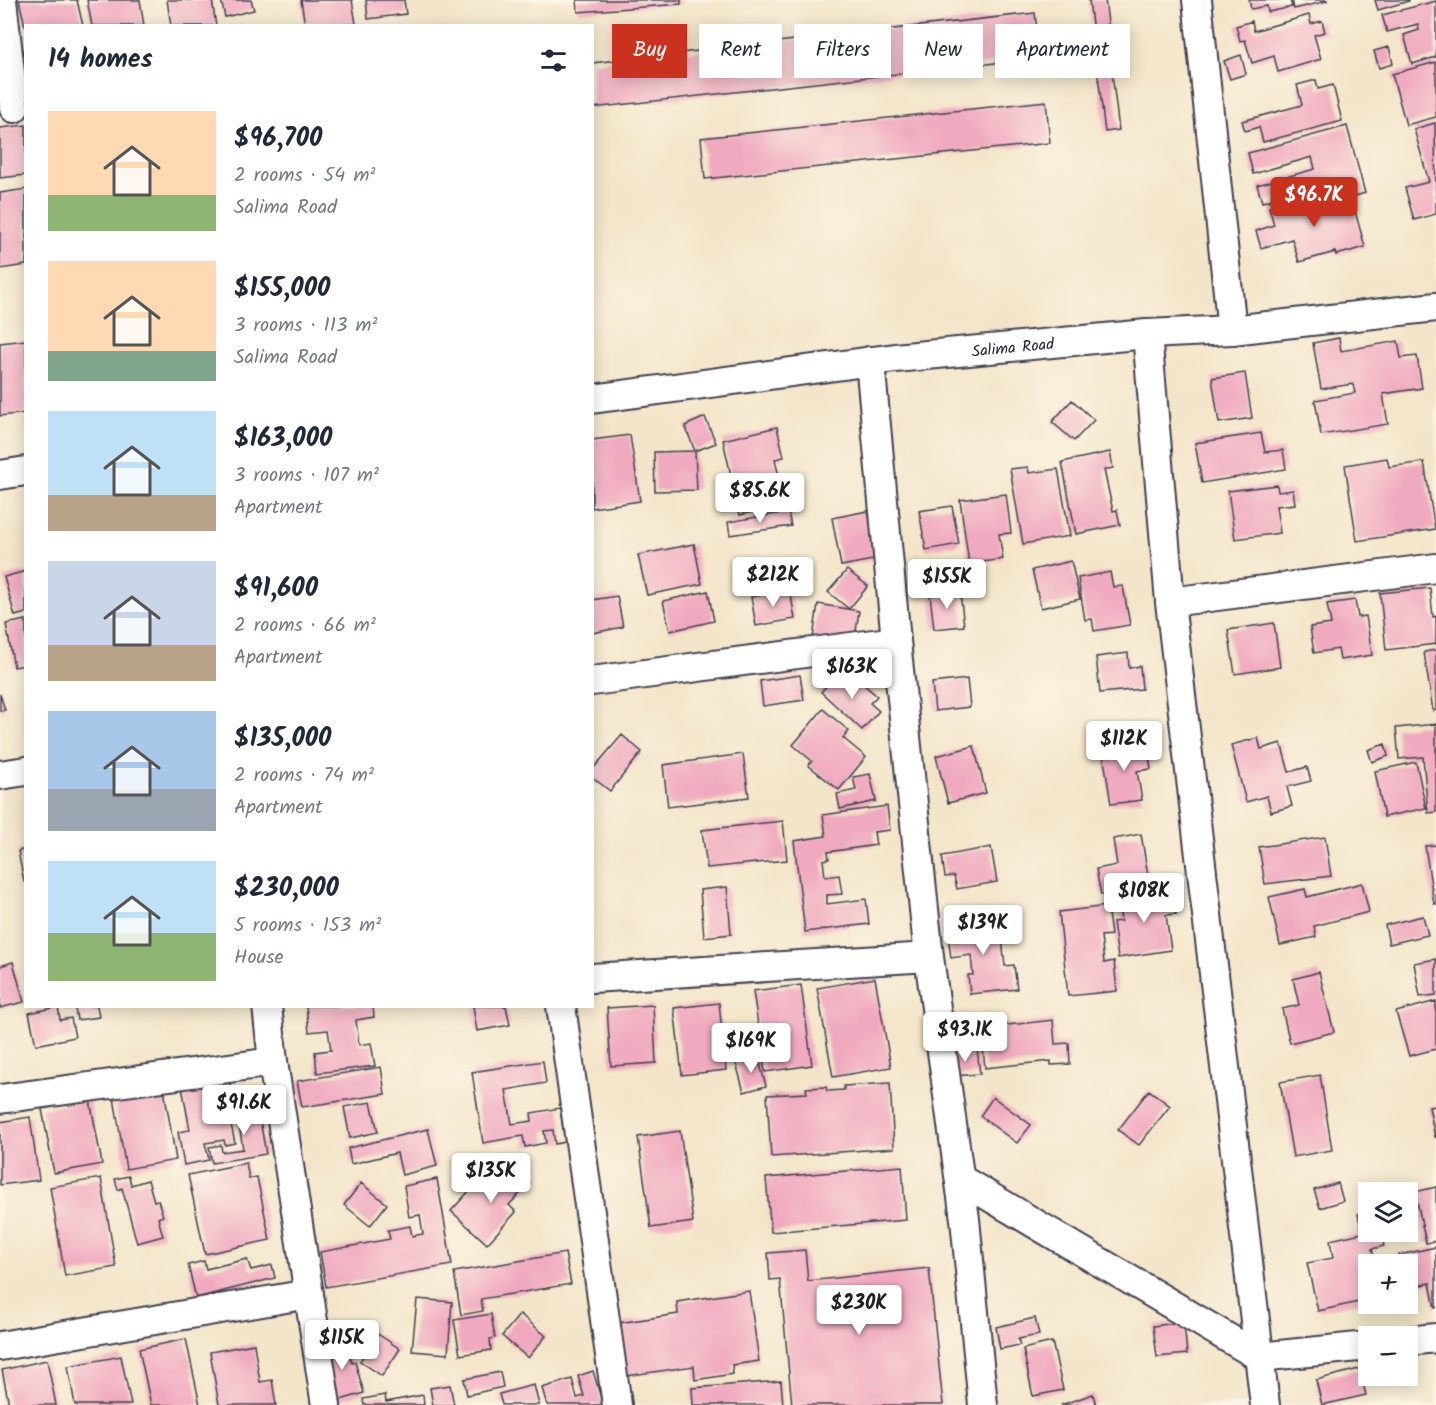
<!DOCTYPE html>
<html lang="en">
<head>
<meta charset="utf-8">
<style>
	body { margin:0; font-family:Kalam,sans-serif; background:#f2f2f3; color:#1f2937; height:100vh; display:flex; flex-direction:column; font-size:22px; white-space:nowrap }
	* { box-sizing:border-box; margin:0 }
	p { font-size:20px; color:#747a83 }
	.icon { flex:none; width:33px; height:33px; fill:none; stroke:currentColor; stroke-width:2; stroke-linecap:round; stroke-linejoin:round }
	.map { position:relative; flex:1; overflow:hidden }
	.side { position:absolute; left:24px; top:24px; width:570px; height:984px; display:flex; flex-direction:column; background:#fff; border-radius:0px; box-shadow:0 3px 15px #0003 }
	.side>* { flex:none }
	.top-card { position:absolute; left:612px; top:24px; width:570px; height:54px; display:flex; gap:12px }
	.controls { position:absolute; left:1358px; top:1182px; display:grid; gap:12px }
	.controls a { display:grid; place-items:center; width:60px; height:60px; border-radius:0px; background:#fff; box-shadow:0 3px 15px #0003; font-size:30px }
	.price { position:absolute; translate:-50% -51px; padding:0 14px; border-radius:6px; background:#fff; color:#222; font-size:20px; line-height:39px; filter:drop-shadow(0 2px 3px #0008) }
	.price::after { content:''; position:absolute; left:50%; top:36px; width:18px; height:14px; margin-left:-9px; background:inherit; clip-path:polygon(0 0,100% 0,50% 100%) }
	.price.current { background:#c8321e; color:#fff }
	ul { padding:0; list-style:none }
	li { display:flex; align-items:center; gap:18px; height:150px; padding:0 24px }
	li span { display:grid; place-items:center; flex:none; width:168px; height:120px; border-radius:0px; color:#555 }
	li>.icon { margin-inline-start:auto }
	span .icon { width:72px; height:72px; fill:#fffc; stroke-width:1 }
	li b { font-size:26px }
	h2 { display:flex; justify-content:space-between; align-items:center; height:72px; padding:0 24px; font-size:26px }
	.pill { padding:0 21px; border-radius:0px; background:#fff; box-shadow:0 3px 15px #0003; font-size:21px; line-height:54px }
	.pill.current { background:#c8321e; color:#fff }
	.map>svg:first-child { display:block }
</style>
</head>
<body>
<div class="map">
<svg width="1436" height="1405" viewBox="0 0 1436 1405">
	<rect width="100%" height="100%" fill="#fcf5e5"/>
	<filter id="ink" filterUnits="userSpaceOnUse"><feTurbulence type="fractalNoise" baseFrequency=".0167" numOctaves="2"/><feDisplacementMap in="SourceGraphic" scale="12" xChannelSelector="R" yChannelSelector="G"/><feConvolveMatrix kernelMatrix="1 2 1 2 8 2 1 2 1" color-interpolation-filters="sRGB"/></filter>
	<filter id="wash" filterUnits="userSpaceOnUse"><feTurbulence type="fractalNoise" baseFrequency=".008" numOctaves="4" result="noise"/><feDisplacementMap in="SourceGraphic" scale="24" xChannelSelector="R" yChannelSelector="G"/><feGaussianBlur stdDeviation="1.35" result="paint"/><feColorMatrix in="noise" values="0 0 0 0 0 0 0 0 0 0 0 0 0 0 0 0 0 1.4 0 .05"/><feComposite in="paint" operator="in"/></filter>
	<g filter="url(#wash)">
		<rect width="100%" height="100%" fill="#f3e5c9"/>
		<g id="blocks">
			<path fill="#f0aabf" d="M19 0H77L83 26H25Z
				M87 0H140L144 26H92Z
				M167 0H212L216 26H171Z
				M221 0H251L254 10 225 17Z
				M301 0H352L356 24 305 26Z
				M366 0H404L406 14 368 19Z
				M577 0H681V4L578 12Z
				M1089 0H1105L1109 30 1093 32Z
				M1249 0H1290L1292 7 1268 12 1267 6 1251 9Z
				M1292 0H1327V1L1294 9Z
				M1375 0H1409V1L1378 10Z
				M1436 1V57L1412 64 1404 35 1419 30 1418 24 1387 32 1382 15Z
				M1035 13 1040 58 592 108V63Z
				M1309 15 1311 24 1322 21 1325 32 1314 35 1321 59 1278 72 1274 56 1252 63 1245 40 1240 41 1236 26 1252 21 1254 31Z
				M1389 47 1393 64 1379 68 1374 51Z
				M1109 49 1119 130 1105 132 1095 51Z
				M1241 55 1246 74 1230 79 1224 61Z
				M1436 62V117L1406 125 1392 74Z
				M1316 80 1318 89 1333 85 1342 121 1263 142 1259 127 1245 131 1242 121 1302 105 1297 85Z
				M1046 101 1050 143 705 179 701 138Z
				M1435 123 1436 214 1414 220 1405 188 1429 182 1414 129Z
				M26 125V175L0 178V128Z
				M1347 126 1365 193 1347 199 1345 189 1330 193 1328 184 1262 202 1257 185 1315 169 1312 157 1253 174 1248 153Z
				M26 189V265L0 269V193Z
				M1318 194 1323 211 1327 210 1325 199 1339 195 1342 207 1353 204 1365 247 1336 255 1335 252 1299 262 1292 239 1261 248 1256 231 1274 225 1269 207Z
				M1339 338 1341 351 1398 341 1401 358 1417 356 1422 388 1383 394 1388 424 1321 435 1315 400 1355 393 1353 384 1321 389 1313 343Z
				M26 340V413L0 416V343Z
				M1245 373 1252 418 1219 423 1212 378Z
				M1072 400 1094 420 1074 441 1052 422Z
				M705 417 716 443 695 451 697 490 655 491 654 452 695 451 685 426Z
				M777 427 784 457 775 459 785 504 740 515 723 440Z
				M1261 433 1265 452 1283 450 1286 469 1202 483 1195 443Z
				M630 435 640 501 592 508V440Z
				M1110 452 1113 468 1104 470 1113 511 1117 510 1120 525 1076 534 1062 462Z
				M1387 458 1389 467 1424 462 1435 529 1357 541 1345 465Z
				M1028 467 1029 473 1058 469 1070 536 1023 544 1010 469Z
				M1277 485 1278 492 1293 490 1295 504 1276 506 1280 533 1235 539 1228 491Z
				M1006 494 1011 533 999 534 1003 559 969 564 960 500Z
				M952 506 959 544 926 550 919 511Z
				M868 511 878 559 841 566 832 518Z
				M788 512 791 526 730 535 728 522Z
				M694 544 702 584 647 595 638 555Z
				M1071 561 1080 599 1041 608 1032 570Z
				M847 570 868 586 849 609 828 592Z
				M26 571V613L15 616 4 577Z
				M1110 572 1113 587 1123 586 1130 625 1094 631 1092 619 1085 620 1078 578Z
				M1430 588 1433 617 1436 616V644L1386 650 1380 593Z
				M790 590 795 619 756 626 751 597Z
				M708 591 714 621 670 631 663 601Z
				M960 592 964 626 934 629 930 595Z
				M617 596 623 627 592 633V600Z
				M1355 600 1358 617 1366 616 1372 655 1340 660 1338 649 1314 653 1310 627 1331 624 1327 604Z
				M818 604 859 611 854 644 813 638Z
				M26 620V665L14 667 6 624Z
				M1274 623 1280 667 1235 674 1228 630Z
				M1436 650V710L1433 711 1424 652Z
				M1128 653 1129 668 1140 666 1142 689 1100 693 1096 657Z
				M837 674 849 685 856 678 877 696 870 703 879 711 862 730 821 692Z
				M800 675 804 700 763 706 760 681Z
				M967 679 970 707 935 711 932 683Z
				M0 694 5 710 0 711Z
				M823 709 849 731 843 738 866 757 839 790 808 765 812 761 793 745Z
				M1436 724V812L1428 813 1423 757 1399 759 1396 728Z
				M622 735 642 752 610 791 592 777V770Z
				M1258 738 1261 749 1281 743 1289 772 1307 767 1311 781 1287 787 1292 806 1271 812 1267 796 1246 802 1231 745Z
				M1136 742 1138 758 1149 757 1151 769 1137 771 1142 800 1111 804 1102 747Z
				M1385 744 1388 756 1372 762 1368 750Z
				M974 746 986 793 948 803 936 756Z
				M743 754 749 797 668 807 663 765Z
				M1416 762 1426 808 1384 817 1375 771Z
				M870 774 876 801 840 809 837 794 856 790 853 777Z
				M887 806 890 830 874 832 876 845 828 852 829 859 823 860 825 877 839 875 842 894 827 895V904L866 899 869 924 805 932 794 841 826 836 823 815Z
				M783 821 787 860 707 868 702 830Z
				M1141 834 1150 887 1101 895 1096 869 1117 865 1113 839Z
				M1325 837 1331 876 1265 884 1259 847Z
				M1436 845V904H1434L1425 846Z
				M991 847 997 882 957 889 954 876 945 877 942 856Z
				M26 849V882H24L18 851Z
				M1362 883 1369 912 1314 926 1316 937 1280 945 1269 897 1305 889 1307 897Z
				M727 887 731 934 704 937 700 890Z
				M1173 890 1176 914 1166 915 1171 950 1118 958 1113 922 1121 921 1118 899Z
				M1107 906 1111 935 1101 936 1104 963 1114 961 1117 991 1068 996 1059 912Z
				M1423 916 1428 935 1389 944 1385 925Z
				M1000 921 1005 966 1014 965 1017 989 970 994 968 975H973L971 955 951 958 947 927Z
				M1436 959V995L1420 997 1414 963Z
				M13 962 24 1002 0 1008V966Z
				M1319 972 1334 1032 1290 1043 1282 1009 1299 1005 1293 979Z
				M875 978 891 1067 833 1077 817 988Z
				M801 985 812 1065 765 1072 753 991Z
				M1436 1001V1049L1409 1056 1396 1012Z
				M719 1003 726 1070 682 1075 674 1008Z
				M653 1005 656 1063 611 1066 607 1008Z
				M65 1006H97L99 1017 77 1020 75 1008 66 1009Z
				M306 1006H373L374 1017 356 1020 359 1045 371 1043 375 1066 317 1073 315 1052 331 1050 328 1030 309 1032Z
				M473 1006H506L510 1025 477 1031Z
				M58 1007 60 1020 71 1018 75 1037 36 1045 29 1013Z
				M1053 1020 1055 1044 1069 1043 1070 1064 1051 1065V1061L985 1068 981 1028Z
				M977 1049 980 1074 953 1076 950 1052Z
				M758 1057 766 1086 744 1092 736 1063Z
				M543 1061 546 1083 506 1090 512 1124 532 1121 531 1113 560 1108 565 1142 555 1144 553 1130 544 1131 546 1143 525 1147 523 1136 483 1143 472 1072Z
				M381 1067 385 1094 302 1107 297 1081Z
				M1320 1075 1332 1150 1293 1157 1280 1082Z
				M229 1078 234 1105 227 1106 235 1143 225 1145 224 1140 205 1143 209 1160 184 1165 178 1132 190 1130 182 1087Z
				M890 1083 894 1148 771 1157 767 1095 807 1093 806 1088 826 1087 827 1091 844 1090V1086Z
				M164 1089 176 1160 126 1169 114 1098Z
				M1149 1090 1170 1106 1139 1145 1118 1130Z
				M993 1097 1031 1125 1017 1143 980 1116Z
				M90 1100 102 1164 54 1173 42 1109Z
				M371 1102 378 1132 350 1138 344 1107Z
				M257 1103 266 1154 212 1163 209 1147 221 1145 222 1152 243 1149 236 1106Z
				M1436 1106V1137H1435L1429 1107Z
				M30 1117 39 1180 0 1185V1122Z
				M428 1129 437 1166 402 1175 397 1153 351 1164 348 1148Z
				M680 1131 693 1222 651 1228 638 1137Z
				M246 1163 249 1179 257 1177 270 1240 205 1254 188 1175Z
				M510 1166 530 1183 509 1205 516 1212 487 1244 451 1211 480 1179 490 1188Z
				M902 1166 906 1220 771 1232 766 1178Z
				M129 1176 131 1185 148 1180 154 1201 158 1200 163 1216 158 1218 163 1236 137 1243 122 1188 118 1190 115 1179Z
				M101 1178 116 1267 65 1276 50 1187Z
				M437 1179 452 1265 326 1287 320 1252 390 1239 388 1230 410 1226 412 1236 423 1234 420 1215 409 1217 404 1186Z
				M361 1183 387 1204 370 1226 344 1205Z
				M1338 1183 1343 1201 1320 1208 1314 1190Z
				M1436 1187V1241L1426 1243 1415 1192Z
				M1368 1212V1232H1381L1384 1246 1372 1249 1376 1264H1368V1300L1318 1311 1307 1263 1333 1258 1330 1240 1362 1233 1358 1214Z
				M1436 1247V1308H1435L1430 1283 1407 1288V1264H1401L1399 1255Z
				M805 1250 808 1281 929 1268 943 1405H792L780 1279 770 1280 768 1253Z
				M565 1253 571 1284 481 1299 483 1311 461 1315 454 1272Z
				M247 1259 251 1270 272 1265 275 1278 196 1298 188 1265 204 1261 206 1269Z
				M749 1291 759 1361 732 1365 733 1374 695 1380 694 1366 626 1376 619 1323 678 1314 677 1302Z
				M417 1299 452 1302 448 1354 412 1351Z
				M491 1314 495 1338 490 1339 491 1350 460 1355 454 1320Z
				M520 1314 546 1336 528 1358 502 1336Z
				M1035 1318 1039 1335 1018 1339 1020 1345 1000 1349 996 1327Z
				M1184 1322 1187 1354 1157 1357 1153 1326Z
				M378 1334 400 1349 382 1376 360 1361Z
				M344 1338 352 1363 355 1362 364 1393 334 1402 323 1345Z
				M186 1339 200 1405H151L139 1349Z
				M1052 1342 1063 1390 1033 1396 1023 1349Z
				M254 1344 260 1382 272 1380 276 1405H219L210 1352Z
				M121 1356 131 1405H75L68 1366Z
				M47 1360 56 1405H9L2 1370Z
				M1359 1369 1366 1395 1322 1405 1316 1380Z
				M593 1371 603 1405H547L542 1388 572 1379 577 1398 584 1396 578 1376Z
				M500 1372 503 1387 467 1395 464 1379Z
				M781 1381 783 1405H693L692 1388Z
				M450 1385 454 1405H433L430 1388Z
				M534 1385 539 1405H502L499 1394Z
				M1093 1394 1096 1405H1061Z
				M385 1395 386 1402 423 1395 424 1405H364L363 1399Z"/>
		</g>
	</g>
	<g filter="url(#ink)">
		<use href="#blocks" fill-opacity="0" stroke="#413f50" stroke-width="1.5"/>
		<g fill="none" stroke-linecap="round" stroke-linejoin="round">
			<defs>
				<g id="minor">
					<path d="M2 0 14 108"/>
					<path d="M1197 0 1232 330"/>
					<path d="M1147 334 1170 602 1265 1405"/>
					<path d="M870 361 896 641 929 957 965 1219 983 1405"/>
					<path id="s1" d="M592 399 895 358 1147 334 1232 330 1436 307"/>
					<path d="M0 475 26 471"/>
					<path d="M1170 602 1436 568"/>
					<path d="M592 681 896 641"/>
					<path d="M0 775 26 771"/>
					<path d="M592 978 929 957"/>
					<path d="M267 1006 273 1062 326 1405"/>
					<path d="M561 1006 617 1405"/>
					<path d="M0 1099 273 1062"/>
					<path d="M960 1179 1260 1357 1368 1346"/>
					<path d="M1407 1341 1436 1338"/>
					<path d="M0 1346 309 1294"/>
				</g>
			</defs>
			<use href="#minor" stroke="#413f50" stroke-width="32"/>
			<use href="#minor" stroke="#fff" stroke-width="28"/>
		</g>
	</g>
	<g text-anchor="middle" stroke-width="6" stroke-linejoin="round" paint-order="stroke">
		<g font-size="16" fill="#22223b" stroke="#fcf5e5">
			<text dy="6" stroke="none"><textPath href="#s1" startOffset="424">Salima Road</textPath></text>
		</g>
	</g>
</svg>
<div class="controls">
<a><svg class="icon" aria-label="layers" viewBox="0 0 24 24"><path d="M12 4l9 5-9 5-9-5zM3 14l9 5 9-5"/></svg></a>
<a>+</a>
<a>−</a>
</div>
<b class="price current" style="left:1314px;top:228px">$96.7K</b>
<b class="price" style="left:760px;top:524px">$85.6K</b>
<b class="price" style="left:773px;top:608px">$212K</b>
<b class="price" style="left:947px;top:610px">$155K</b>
<b class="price" style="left:852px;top:700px">$163K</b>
<b class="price" style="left:1124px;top:772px">$112K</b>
<b class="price" style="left:1144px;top:924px">$108K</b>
<b class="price" style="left:983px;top:956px">$139K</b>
<b class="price" style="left:965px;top:1063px">$93.1K</b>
<b class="price" style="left:751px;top:1074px">$169K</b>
<b class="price" style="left:244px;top:1136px">$91.6K</b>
<b class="price" style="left:491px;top:1204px">$135K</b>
<b class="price" style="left:859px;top:1336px">$230K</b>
<b class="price" style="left:342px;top:1371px">$115K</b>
<div class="top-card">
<a class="pill current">Buy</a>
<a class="pill">Rent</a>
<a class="pill">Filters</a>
<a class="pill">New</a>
<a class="pill">Apartment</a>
</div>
<section class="side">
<h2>14 homes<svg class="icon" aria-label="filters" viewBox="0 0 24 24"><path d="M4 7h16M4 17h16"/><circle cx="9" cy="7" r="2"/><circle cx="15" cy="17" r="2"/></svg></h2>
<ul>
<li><span style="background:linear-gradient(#ffd9b3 70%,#8fb573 0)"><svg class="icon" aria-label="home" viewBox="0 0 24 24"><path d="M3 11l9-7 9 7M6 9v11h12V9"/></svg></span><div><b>$96,700</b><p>2 rooms · 54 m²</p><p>Salima Road</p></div></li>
<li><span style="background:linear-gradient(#ffd9b3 75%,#7fa58c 0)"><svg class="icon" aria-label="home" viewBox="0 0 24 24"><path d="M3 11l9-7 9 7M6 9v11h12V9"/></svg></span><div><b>$155,000</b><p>3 rooms · 113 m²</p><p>Salima Road</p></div></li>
<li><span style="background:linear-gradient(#bfe0f5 70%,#b9a48a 0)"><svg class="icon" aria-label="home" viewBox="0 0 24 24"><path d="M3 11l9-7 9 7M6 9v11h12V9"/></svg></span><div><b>$163,000</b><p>3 rooms · 107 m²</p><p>Apartment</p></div></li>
<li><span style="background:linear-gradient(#c9d6e8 70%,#b9a48a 0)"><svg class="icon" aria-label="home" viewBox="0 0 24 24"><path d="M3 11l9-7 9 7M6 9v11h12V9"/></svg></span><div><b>$91,600</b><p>2 rooms · 66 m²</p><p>Apartment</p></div></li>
<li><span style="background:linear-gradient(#a9c7e8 65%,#9aa5b1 0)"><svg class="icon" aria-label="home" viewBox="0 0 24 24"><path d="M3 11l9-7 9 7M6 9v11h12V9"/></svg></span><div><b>$135,000</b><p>2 rooms · 74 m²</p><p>Apartment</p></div></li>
<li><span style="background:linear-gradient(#bfe0f5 60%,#8fb573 0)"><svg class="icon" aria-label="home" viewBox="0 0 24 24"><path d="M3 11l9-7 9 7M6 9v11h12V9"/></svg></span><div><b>$230,000</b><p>5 rooms · 153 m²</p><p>House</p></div></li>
</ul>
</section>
</div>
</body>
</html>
